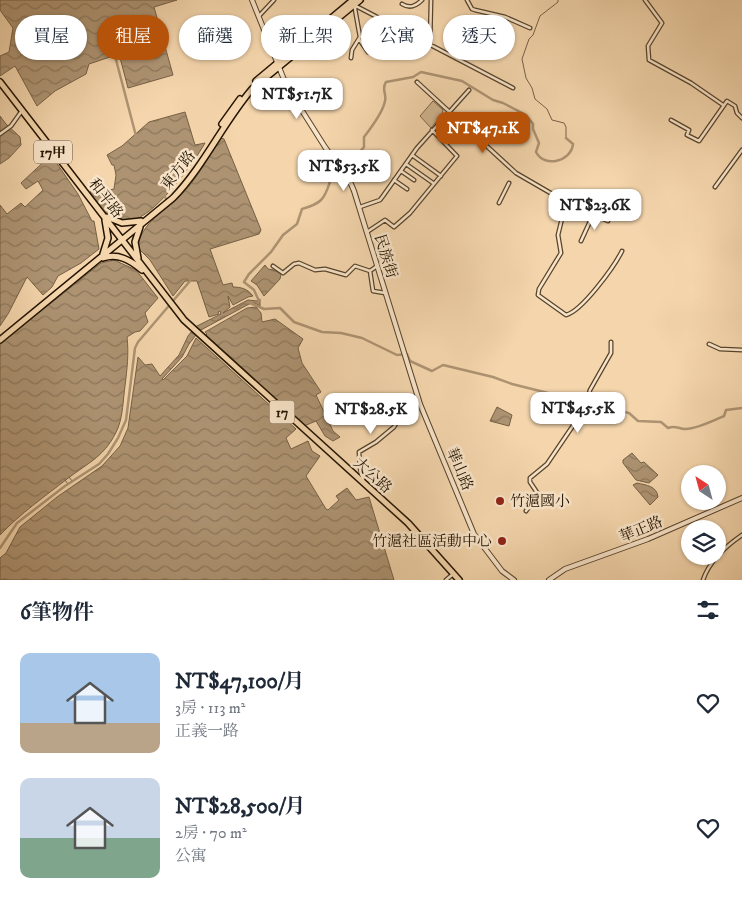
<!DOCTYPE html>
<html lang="zh-TW">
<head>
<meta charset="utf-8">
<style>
	body { margin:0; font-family:"IM FELL DW Pica","Noto Serif TC",serif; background:#f6f6f7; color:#1f2937; height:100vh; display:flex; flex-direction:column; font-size:19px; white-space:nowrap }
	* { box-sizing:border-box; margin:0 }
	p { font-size:16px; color:#747a83 }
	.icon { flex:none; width:28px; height:28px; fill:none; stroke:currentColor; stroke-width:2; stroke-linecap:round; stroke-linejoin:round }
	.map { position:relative; height:580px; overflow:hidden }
	.side { display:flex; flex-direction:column; background:#fff; flex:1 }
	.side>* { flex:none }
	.guide { position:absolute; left:15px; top:15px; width:712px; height:45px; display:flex; gap:10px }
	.needle { width:32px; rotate:324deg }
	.controls { position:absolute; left:681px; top:465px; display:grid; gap:10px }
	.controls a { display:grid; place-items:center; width:45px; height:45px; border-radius:50%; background:#fff; box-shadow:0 1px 4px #0004; font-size:25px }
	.price { position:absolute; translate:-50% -42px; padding:0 11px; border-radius:10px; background:#fff; color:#222; font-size:16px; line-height:32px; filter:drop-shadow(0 1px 2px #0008) }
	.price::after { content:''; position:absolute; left:50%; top:30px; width:15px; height:11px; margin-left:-8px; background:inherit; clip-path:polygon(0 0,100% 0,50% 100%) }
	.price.selected { background:#b45309; color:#fff }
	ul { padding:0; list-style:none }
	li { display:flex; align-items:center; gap:15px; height:125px; padding:0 20px }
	li span { display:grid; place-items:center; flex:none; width:140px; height:100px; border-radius:10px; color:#555 }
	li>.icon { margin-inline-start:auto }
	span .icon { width:60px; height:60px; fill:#fffc; stroke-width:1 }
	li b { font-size:21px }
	h2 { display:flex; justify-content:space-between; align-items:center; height:60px; padding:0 20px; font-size:21px }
	.pill { padding:0 18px; border-radius:22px; background:#fff; box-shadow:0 1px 4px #0004; font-size:18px; line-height:45px }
	.pill.selected { background:#b45309; color:#fff }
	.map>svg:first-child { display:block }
</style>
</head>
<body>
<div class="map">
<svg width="742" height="580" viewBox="0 0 742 580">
	<defs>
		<pattern id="water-waves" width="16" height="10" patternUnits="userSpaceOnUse" patternTransform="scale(1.25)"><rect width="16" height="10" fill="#ad9372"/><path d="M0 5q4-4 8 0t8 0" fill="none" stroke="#8c775b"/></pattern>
	</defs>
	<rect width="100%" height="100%" fill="#f4d5ac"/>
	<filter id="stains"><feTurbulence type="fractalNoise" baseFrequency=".004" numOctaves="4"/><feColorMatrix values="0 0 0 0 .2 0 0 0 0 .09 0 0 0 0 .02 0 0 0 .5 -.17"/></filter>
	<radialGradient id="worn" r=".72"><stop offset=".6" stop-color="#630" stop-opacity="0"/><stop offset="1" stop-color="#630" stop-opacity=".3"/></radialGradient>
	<path fill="#d0b48f" stroke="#7a6448" d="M433 101 443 110 442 115 431 128 420 116Z"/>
	<path fill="url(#water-waves)" stroke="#766045" d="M0 0H177L154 7 173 75 128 88 119 54 89 64 86 74 55 91 37 106 15 66 0 76V56L9 52 13 28 0 10Z
		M185 112 195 145 205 143C193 164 159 210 136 219 128 222 117 220 110 216 101 211 96 200 90 192L95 190 100 192 114 189 116 175 114 165H112L107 155 122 146 149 122Z
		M0 116 6 124 20 137 21 145 9 158 0 164Z
		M221 138 224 139 261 230 259 234 210 249 223 285 232 283 233 287C241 287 248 289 253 296L248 297 233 305 228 296 230 307 223 313 248 300 257 301 260 299V306L255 303 249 304 199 331 189 344 182 357 162 379 163 380 187 356 196 338 296 429 286 438 291 449 308 441 312 451 320 456 306 476 326 509 328 510 339 500 336 496 347 488 356 500 369 497 394 580H0V558L6 553 20 527 57 497 102 466 120 446 128 428 138 357 145 365 152 364 160 376 179 355 188 336 195 327 221 314 220 311 218 312 219 314 209 317 197 281H185L173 296 150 260 138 248C140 222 167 211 183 193 198 177 209 156 221 138Z
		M51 155 78 194 92 221H94L99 249 81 263 58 276 52 287 43 295 27 277 8 314 0 326V205L7 214 21 203 25 207 43 190 38 181 26 189 21 183Z
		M114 260 136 270 158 298 145 313 148 322 140 331 135 332 127 337C129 354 127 369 125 386 123 400 123 415 118 428 106 456 89 462 67 479 44 497 21 513 0 535V344L101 263Z
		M265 265 268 269 274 270 281 274 280 279 264 296 257 285 251 281Z
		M256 307 261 313 262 322 275 319 303 339 298 348 302 363 321 392 316 395 333 431 340 437 333 441 325 436 316 421 304 426 205 336 207 334 205 332 247 308Z
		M497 407 512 415 509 426 490 421Z
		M632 453 641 463 644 462 658 475 649 483 636 480 623 463V460Z
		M637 483C646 485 657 486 658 497L650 505 633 485Z"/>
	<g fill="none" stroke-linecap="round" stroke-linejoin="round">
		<path stroke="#766045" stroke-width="1" d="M558 0V2L540 16 533 35 529 39 522 59 526 78 532 88 535 99 547 109 552 120 564 123 566 127V138
			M69 477 72 481
			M65 480 68 484"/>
		<path stroke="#ad9372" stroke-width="2.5" d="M114 52 136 136
			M163 193 171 208
			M259 301 254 290 244 282 249 274 271 252 283 235 297 224 302 209C309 207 316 205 321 200 333 188 327 165 349 164L364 147V137C371 128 383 112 385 101 387 94 381 89 386 82L413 77 421 72 462 81 493 100 503 103 526 115 533 124V129L539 143 536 152C544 168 571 162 573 144L566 138
			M250 303 264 309 280 308 294 322 322 332 341 333 362 338 397 355 407 354 410 361 432 371 443 365 493 377 512 384 556 395H568L594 406 629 413 638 421 661 422 668 428C675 425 677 428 684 429 695 430 715 420 724 416L726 410 742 408
			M0 548 17 523 65 486 99 464 108 454 118 438 126 420 135 348 138 342 190 281V278"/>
		<defs>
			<path id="minor" d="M467 0 472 9 475 10 505 17 530 28
				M645 0 662 23 648 46 649 60 691 83 723 105
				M402 4C410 9 416 6 422 0
				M354 5 513 88
				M259 16 274 0
				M384 20 385 32
				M367 33 396 32
				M359 39 368 52
				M430 44 431 0
				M351 58 352 50 360 37 355 9 356 5
				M417 82 516 173 566 202 608 221
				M671 120 689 130 687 135 699 141 727 101 735 106 737 113 742 118
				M0 134 11 126 21 112
				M412 155 441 176
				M406 164 433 183
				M401 171 414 180
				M394 180 407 189
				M715 187 742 150
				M566 202 558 235 561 253 539 289 538 295 566 315C582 311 614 267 622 251
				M599 202 617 210
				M499 203 509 183
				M360 207 380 200 383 196 417 148 469 90
				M367 232 385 220 394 227 410 213 457 156 432 130
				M581 241 603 193
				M273 266 283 273 294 264 299 263 315 270 325 269 346 275 355 266 370 271 377 266
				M370 271 373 291 385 293
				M709 344 720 349 742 350
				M363 480 360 468 359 452 376 442 394 427 405 409 419 401
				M526 511 538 494 530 482V478L547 464 585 408 590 390 611 353V342
				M446 580 452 575
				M703 580C709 562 726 546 742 535"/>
			<path id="tertiary" d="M252 0 287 87 325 147 351 184 354 191 420 404 474 534 502 571 514 580
				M549 580 565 569 648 539 742 498"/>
			<path id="primary" d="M256 81 353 0
				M0 82 184 320 408 523 459 580
				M222 124 240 99
				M107 217 122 223 141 221
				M103 254 108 238 105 220
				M103 258C118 253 130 260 142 270
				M138 258 135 242 140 227
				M0 340 173 198C204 166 223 123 252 89L360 0"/>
		</defs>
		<use href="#minor" stroke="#57442c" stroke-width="5"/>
		<use href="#tertiary" stroke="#57442c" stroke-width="6"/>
		<use href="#primary" stroke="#231401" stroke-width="8"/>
		<use href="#minor" stroke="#f8e4c9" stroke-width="2.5"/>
		<use href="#tertiary" stroke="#f8e4c9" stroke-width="4"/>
		<use href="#primary" stroke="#f4d5ac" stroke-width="5"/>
	</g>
	<g fill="#8f2418" stroke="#f8e4c9" stroke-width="2">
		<circle cx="500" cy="501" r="5"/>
		<circle cx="502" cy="541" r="5"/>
	</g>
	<g text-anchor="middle" stroke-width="5" stroke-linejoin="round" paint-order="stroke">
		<g fill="#f8e4c9" stroke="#63523d" stroke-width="1">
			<rect x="34" y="140.5" width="38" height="23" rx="4"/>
			<rect x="269.5" y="400.5" width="25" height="23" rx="4"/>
		</g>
		<g font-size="14" font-weight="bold" fill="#231401">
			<text x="53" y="157">17甲</text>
			<text x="282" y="417">17</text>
		</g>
		<g font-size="15" fill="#231401" stroke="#f8e4c9">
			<text transform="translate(178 170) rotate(-52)" y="5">東方路</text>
			<text transform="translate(106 198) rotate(52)" y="5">和平路</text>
			<text transform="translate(386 256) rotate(73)" y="5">民族街</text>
			<text transform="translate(460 469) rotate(67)" y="5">華山路</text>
			<text transform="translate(373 475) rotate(42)" y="5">大公路</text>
			<text transform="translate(641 529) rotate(-22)" y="5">華正路</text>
		</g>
		<g font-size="15" fill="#231401" stroke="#f8e4c9" text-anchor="start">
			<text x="510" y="506">竹滬國小</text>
			<text x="492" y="546" text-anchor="end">竹滬社區活動中心</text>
		</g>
	</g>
	<rect width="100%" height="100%" filter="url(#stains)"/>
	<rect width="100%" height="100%" fill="url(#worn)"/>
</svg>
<div class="controls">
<a><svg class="needle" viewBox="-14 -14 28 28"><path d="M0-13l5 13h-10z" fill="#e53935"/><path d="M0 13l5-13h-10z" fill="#747a83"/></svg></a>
<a><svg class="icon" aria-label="layers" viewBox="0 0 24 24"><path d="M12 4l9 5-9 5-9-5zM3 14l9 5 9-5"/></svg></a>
</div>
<b class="price" style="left:297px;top:120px">NT$51.7K</b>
<b class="price selected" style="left:483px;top:154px">NT$47.1K</b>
<b class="price" style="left:344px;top:192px">NT$53.5K</b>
<b class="price" style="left:595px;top:231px">NT$23.6K</b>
<b class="price" style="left:578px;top:434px">NT$45.5K</b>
<b class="price" style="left:371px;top:435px">NT$28.5K</b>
<div class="guide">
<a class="pill">買屋</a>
<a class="pill selected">租屋</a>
<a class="pill">篩選</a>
<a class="pill">新上架</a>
<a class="pill">公寓</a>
<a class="pill">透天</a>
</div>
</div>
<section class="side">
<h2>6筆物件<svg class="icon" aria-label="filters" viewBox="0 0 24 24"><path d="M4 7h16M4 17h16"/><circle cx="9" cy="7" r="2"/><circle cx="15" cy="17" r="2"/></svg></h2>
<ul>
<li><span style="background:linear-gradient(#a9c7e8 70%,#b9a48a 0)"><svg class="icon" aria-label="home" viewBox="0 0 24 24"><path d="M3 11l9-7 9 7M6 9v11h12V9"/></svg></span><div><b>NT$47,100/月</b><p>3房 · 113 m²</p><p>正義一路</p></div><svg class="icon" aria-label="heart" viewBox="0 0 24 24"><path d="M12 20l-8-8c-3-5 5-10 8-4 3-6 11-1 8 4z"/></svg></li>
<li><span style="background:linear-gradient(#c9d6e8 60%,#7fa58c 0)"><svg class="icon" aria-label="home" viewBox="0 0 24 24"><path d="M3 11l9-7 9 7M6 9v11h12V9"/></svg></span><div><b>NT$28,500/月</b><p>2房 · 70 m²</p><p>公寓</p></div><svg class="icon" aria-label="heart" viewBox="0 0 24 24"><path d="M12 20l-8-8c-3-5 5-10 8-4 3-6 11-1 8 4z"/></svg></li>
</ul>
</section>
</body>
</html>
